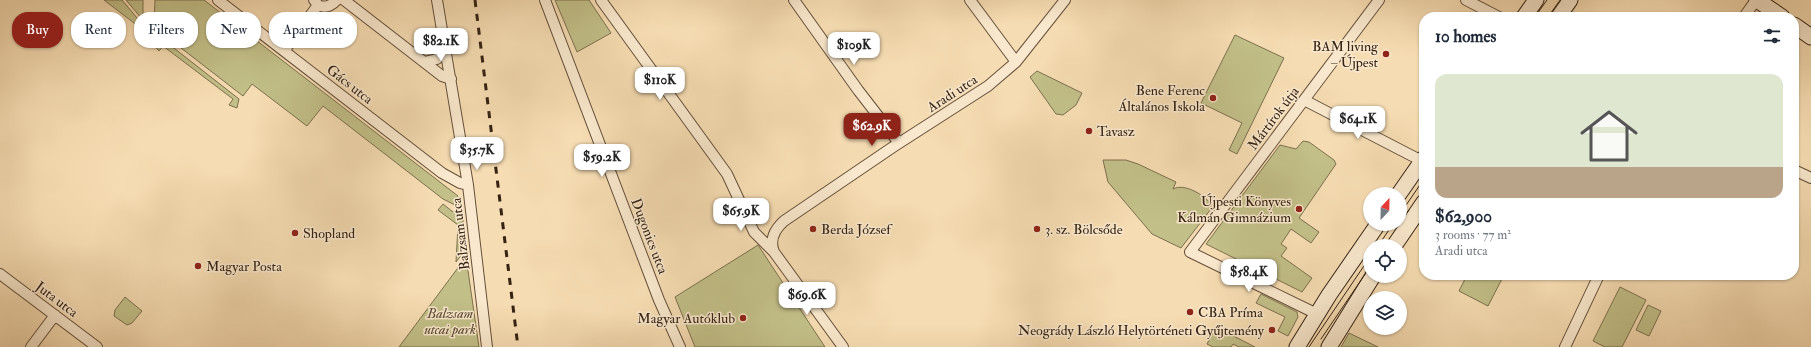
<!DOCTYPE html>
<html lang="en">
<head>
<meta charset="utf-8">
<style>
	body { margin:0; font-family:"IM FELL Double Pica",serif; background:#f6f6f7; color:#1f2937; height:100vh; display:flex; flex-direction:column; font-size:15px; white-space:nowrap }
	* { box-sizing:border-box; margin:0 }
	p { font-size:13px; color:#747a83 }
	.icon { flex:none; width:22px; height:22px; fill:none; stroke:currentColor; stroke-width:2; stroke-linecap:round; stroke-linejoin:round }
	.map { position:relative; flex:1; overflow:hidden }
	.side { position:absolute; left:1419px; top:12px; width:380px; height:268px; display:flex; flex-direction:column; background:#fff; border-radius:16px; box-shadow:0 1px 3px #0004 }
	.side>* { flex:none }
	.guide { position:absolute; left:12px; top:12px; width:380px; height:36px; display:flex; gap:8px }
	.needle { width:26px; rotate:22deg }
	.controls { position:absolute; left:1363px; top:187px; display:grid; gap:8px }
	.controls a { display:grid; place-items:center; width:44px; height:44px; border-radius:50%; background:#fff; box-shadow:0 1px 3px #0004; font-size:20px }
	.price { position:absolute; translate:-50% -34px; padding:0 9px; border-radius:8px; background:#fff; color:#222; font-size:13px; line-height:26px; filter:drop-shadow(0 1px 2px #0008) }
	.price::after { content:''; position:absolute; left:50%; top:24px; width:12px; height:9px; margin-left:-6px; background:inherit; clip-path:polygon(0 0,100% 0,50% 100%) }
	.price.on { background:#8f2418; color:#fff }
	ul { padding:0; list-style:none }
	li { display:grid; align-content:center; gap:8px; height:212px; padding:0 16px }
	li span { display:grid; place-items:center; height:124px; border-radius:12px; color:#555 }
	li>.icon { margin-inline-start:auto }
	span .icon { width:72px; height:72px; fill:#fffc; stroke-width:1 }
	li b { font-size:17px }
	h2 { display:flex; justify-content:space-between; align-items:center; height:48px; padding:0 16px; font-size:17px }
	.pill { padding:0 14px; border-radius:16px; background:#fff; box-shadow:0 1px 3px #0004; font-size:14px; line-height:36px }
	.pill.on { background:#8f2418; color:#fff }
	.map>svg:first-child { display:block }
</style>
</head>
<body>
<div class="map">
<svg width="1811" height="347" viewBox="0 0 1811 347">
	<rect width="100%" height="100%" fill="#f6dcb2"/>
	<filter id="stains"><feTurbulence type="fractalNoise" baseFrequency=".005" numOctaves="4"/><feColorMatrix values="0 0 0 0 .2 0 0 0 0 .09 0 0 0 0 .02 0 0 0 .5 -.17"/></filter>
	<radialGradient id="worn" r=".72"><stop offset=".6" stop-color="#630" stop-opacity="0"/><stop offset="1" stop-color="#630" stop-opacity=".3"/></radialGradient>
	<path fill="#c2bf88" stroke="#7c704e" d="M104 0H122L142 24 140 30 137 32H135L138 26Z
		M126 0H143V20Z
		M155 0H204L458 196 459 204 457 206 443 199 323 106 307 126 252 84 243 96 154 27Z
		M555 0H589L611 33 577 52Z
		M152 31 239 99 237 108 229 105 233 99 163 46 159 51 153 44Z
		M1235 35 1284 58 1237 154 1229 150 1242 123 1201 103Z
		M1037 71 1082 93 1076 105 1063 115 1056 114 1030 77Z
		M1303 141 1309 142 1334 160 1336 164 1299 218 1319 232 1311 243 1291 229 1281 244 1287 248 1281 256 1312 278 1302 292 1206 244 1280 145 1296 149Z
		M1103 160H1126L1138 164 1176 182 1173 189C1184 183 1203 194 1211 204V209L1181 248 1152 234 1108 182Z
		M443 204 453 212 462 211 466 249 456 262 458 225 438 210Z
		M758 245 825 347H695L675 297Z
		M466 257 479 347H399Z
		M1467 275H1504L1488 306 1459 291Z
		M1620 287 1646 300 1622 347H1605L1593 341Z
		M1261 294 1297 312 1298 317 1288 336 1278 331 1285 317 1256 303Z
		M125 297 142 311 132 323 127 325 114 316 115 310Z
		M1648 305 1661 311 1649 336 1636 330Z
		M1216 327 1253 346 1255 347H1239L1233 344 1231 347H1213L1207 344Z
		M1349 333 1378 347H1341Z"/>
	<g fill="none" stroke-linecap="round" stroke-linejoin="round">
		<defs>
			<path id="minor" d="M218 0 442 173 460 183 468 185
				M314 0 318 5C325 9 332 5 337 0
				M344 0 442 76 451 79
				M437 0 468 185 487 347
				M545 0 659 300 680 347
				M601 0 727 174 754 232 774 252 843 347
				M794 0 858 90 899 143
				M970 0 1016 62
				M1466 0 1499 17
				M1744 17 1756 0
				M284 51 318 5
				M424 62 437 59 446 48
				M1304 100 1422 161
				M1794 170 1811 178
				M774 252C769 240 775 229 784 221L893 147 988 86 1016 62 1065 0
				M0 274 97 347
				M1317 314 1190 252 1379 0
				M31 347 55 315
				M1565 347 1599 275"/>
			<path id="secondary" d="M1757 0 1782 17
				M1524 17 1536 0
				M1558 17 1570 0
				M1794 25 1811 37
				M1399 194 1424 158
				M1394 246 1424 202
				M1297 347 1329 295 1378 224
				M1329 347 1373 276"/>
		</defs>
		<use href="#minor" stroke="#65503b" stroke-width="12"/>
		<use href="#secondary" stroke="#352213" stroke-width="17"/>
		<use href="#minor" stroke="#f9e8cd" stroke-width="10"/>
		<use href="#secondary" stroke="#f9e8cd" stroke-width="15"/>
		<path stroke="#352213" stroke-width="1" d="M1535 17 1547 0
			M1549 17 1561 0
			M1400 214 1424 179
			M1400 223 1409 210
			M1378 246 1393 224
			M1321 339 1370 267
			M1309 347 1370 257"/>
		<path stroke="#352213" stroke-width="3" stroke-dasharray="7 7" stroke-linecap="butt" d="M475 0 518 347"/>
	</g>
	<g fill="#8f2418" stroke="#f9e8cd" stroke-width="1.5">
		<circle cx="1386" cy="54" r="4"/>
		<circle cx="1213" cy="98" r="4"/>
		<circle cx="1089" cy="131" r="4"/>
		<circle cx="1299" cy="209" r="4"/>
		<circle cx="813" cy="229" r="4"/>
		<circle cx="1037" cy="229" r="4"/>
		<circle cx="295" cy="233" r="4"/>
		<circle cx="198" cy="266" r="4"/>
		<circle cx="1190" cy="312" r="4"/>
		<circle cx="743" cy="318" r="4"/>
		<circle cx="1272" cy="330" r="4"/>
	</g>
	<g text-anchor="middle" stroke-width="3" stroke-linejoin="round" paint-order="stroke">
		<g font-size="14" fill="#352213" stroke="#f9e8cd" text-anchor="start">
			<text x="1378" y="51" text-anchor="end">BAM living<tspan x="1378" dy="16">– Újpest</tspan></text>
			<text x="1205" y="95" text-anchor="end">Bene Ferenc<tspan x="1205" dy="16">Általános Iskola</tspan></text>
			<text x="1097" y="136">Tavasz</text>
			<text x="1291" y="206" text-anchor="end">Újpesti Könyves<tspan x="1291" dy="16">Kálmán Gimnázium</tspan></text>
			<text x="821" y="234">Berda József</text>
			<text x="1045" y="234">3. sz. Bölcsőde</text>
			<text x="303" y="238">Shopland</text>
			<text x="206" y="271">Magyar Posta</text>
			<text x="1198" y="317">CBA Príma</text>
			<text x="735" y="323" text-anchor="end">Magyar Autóklub</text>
			<text x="1264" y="335" text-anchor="end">Neogrády László Helytörténeti Gyűjtemény</text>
		</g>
		<g font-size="14" fill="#352213" stroke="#f9e8cd">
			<text transform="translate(350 84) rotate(38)" y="5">Gács utca</text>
			<text transform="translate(952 93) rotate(-33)" y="5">Aradi utca</text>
			<text transform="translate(1273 118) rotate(-53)" y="5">Mártírok útja</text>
			<text transform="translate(460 234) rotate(-97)" y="5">Balzsam utca</text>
			<text transform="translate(650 236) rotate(69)" y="5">Dugonics utca</text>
			<text transform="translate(57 299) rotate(37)" y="5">Juta utca</text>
		</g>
		<g font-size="14" font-style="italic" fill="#584930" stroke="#f9e8cd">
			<text x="450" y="318">Balzsam<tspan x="450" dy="16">utcai park</tspan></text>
		</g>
	</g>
	<rect width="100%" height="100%" filter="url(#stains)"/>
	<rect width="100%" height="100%" fill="url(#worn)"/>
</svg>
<div class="controls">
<a><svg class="needle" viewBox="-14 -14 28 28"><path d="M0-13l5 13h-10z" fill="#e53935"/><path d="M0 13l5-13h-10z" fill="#747a83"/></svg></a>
<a><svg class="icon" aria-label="locate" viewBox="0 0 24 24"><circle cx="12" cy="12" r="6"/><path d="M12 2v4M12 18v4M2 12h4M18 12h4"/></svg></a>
<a><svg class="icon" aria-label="layers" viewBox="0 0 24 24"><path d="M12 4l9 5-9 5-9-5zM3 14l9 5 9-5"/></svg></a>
</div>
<b class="price" style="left:441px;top:62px">$82.1K</b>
<b class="price" style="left:854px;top:66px">$109K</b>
<b class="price" style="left:660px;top:101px">$110K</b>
<b class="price" style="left:1358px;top:140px">$64.1K</b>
<b class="price on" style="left:872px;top:147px">$62.9K</b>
<b class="price" style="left:477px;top:171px">$35.7K</b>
<b class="price" style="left:602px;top:178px">$59.2K</b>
<b class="price" style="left:741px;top:232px">$65.9K</b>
<b class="price" style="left:1249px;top:293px">$58.4K</b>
<b class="price" style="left:807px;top:316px">$69.6K</b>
<div class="guide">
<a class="pill on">Buy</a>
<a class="pill">Rent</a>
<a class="pill">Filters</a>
<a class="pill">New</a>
<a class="pill">Apartment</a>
</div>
<section class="side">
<h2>10 homes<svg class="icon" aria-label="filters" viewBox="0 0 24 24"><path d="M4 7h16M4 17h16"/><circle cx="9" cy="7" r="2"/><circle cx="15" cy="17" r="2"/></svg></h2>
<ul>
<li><span style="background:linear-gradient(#dfe7d0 75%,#b9a48a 0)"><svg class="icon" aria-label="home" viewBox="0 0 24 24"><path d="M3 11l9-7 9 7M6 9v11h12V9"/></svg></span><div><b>$62,900</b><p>3 rooms · 77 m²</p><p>Aradi utca</p></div></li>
</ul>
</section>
</div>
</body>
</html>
